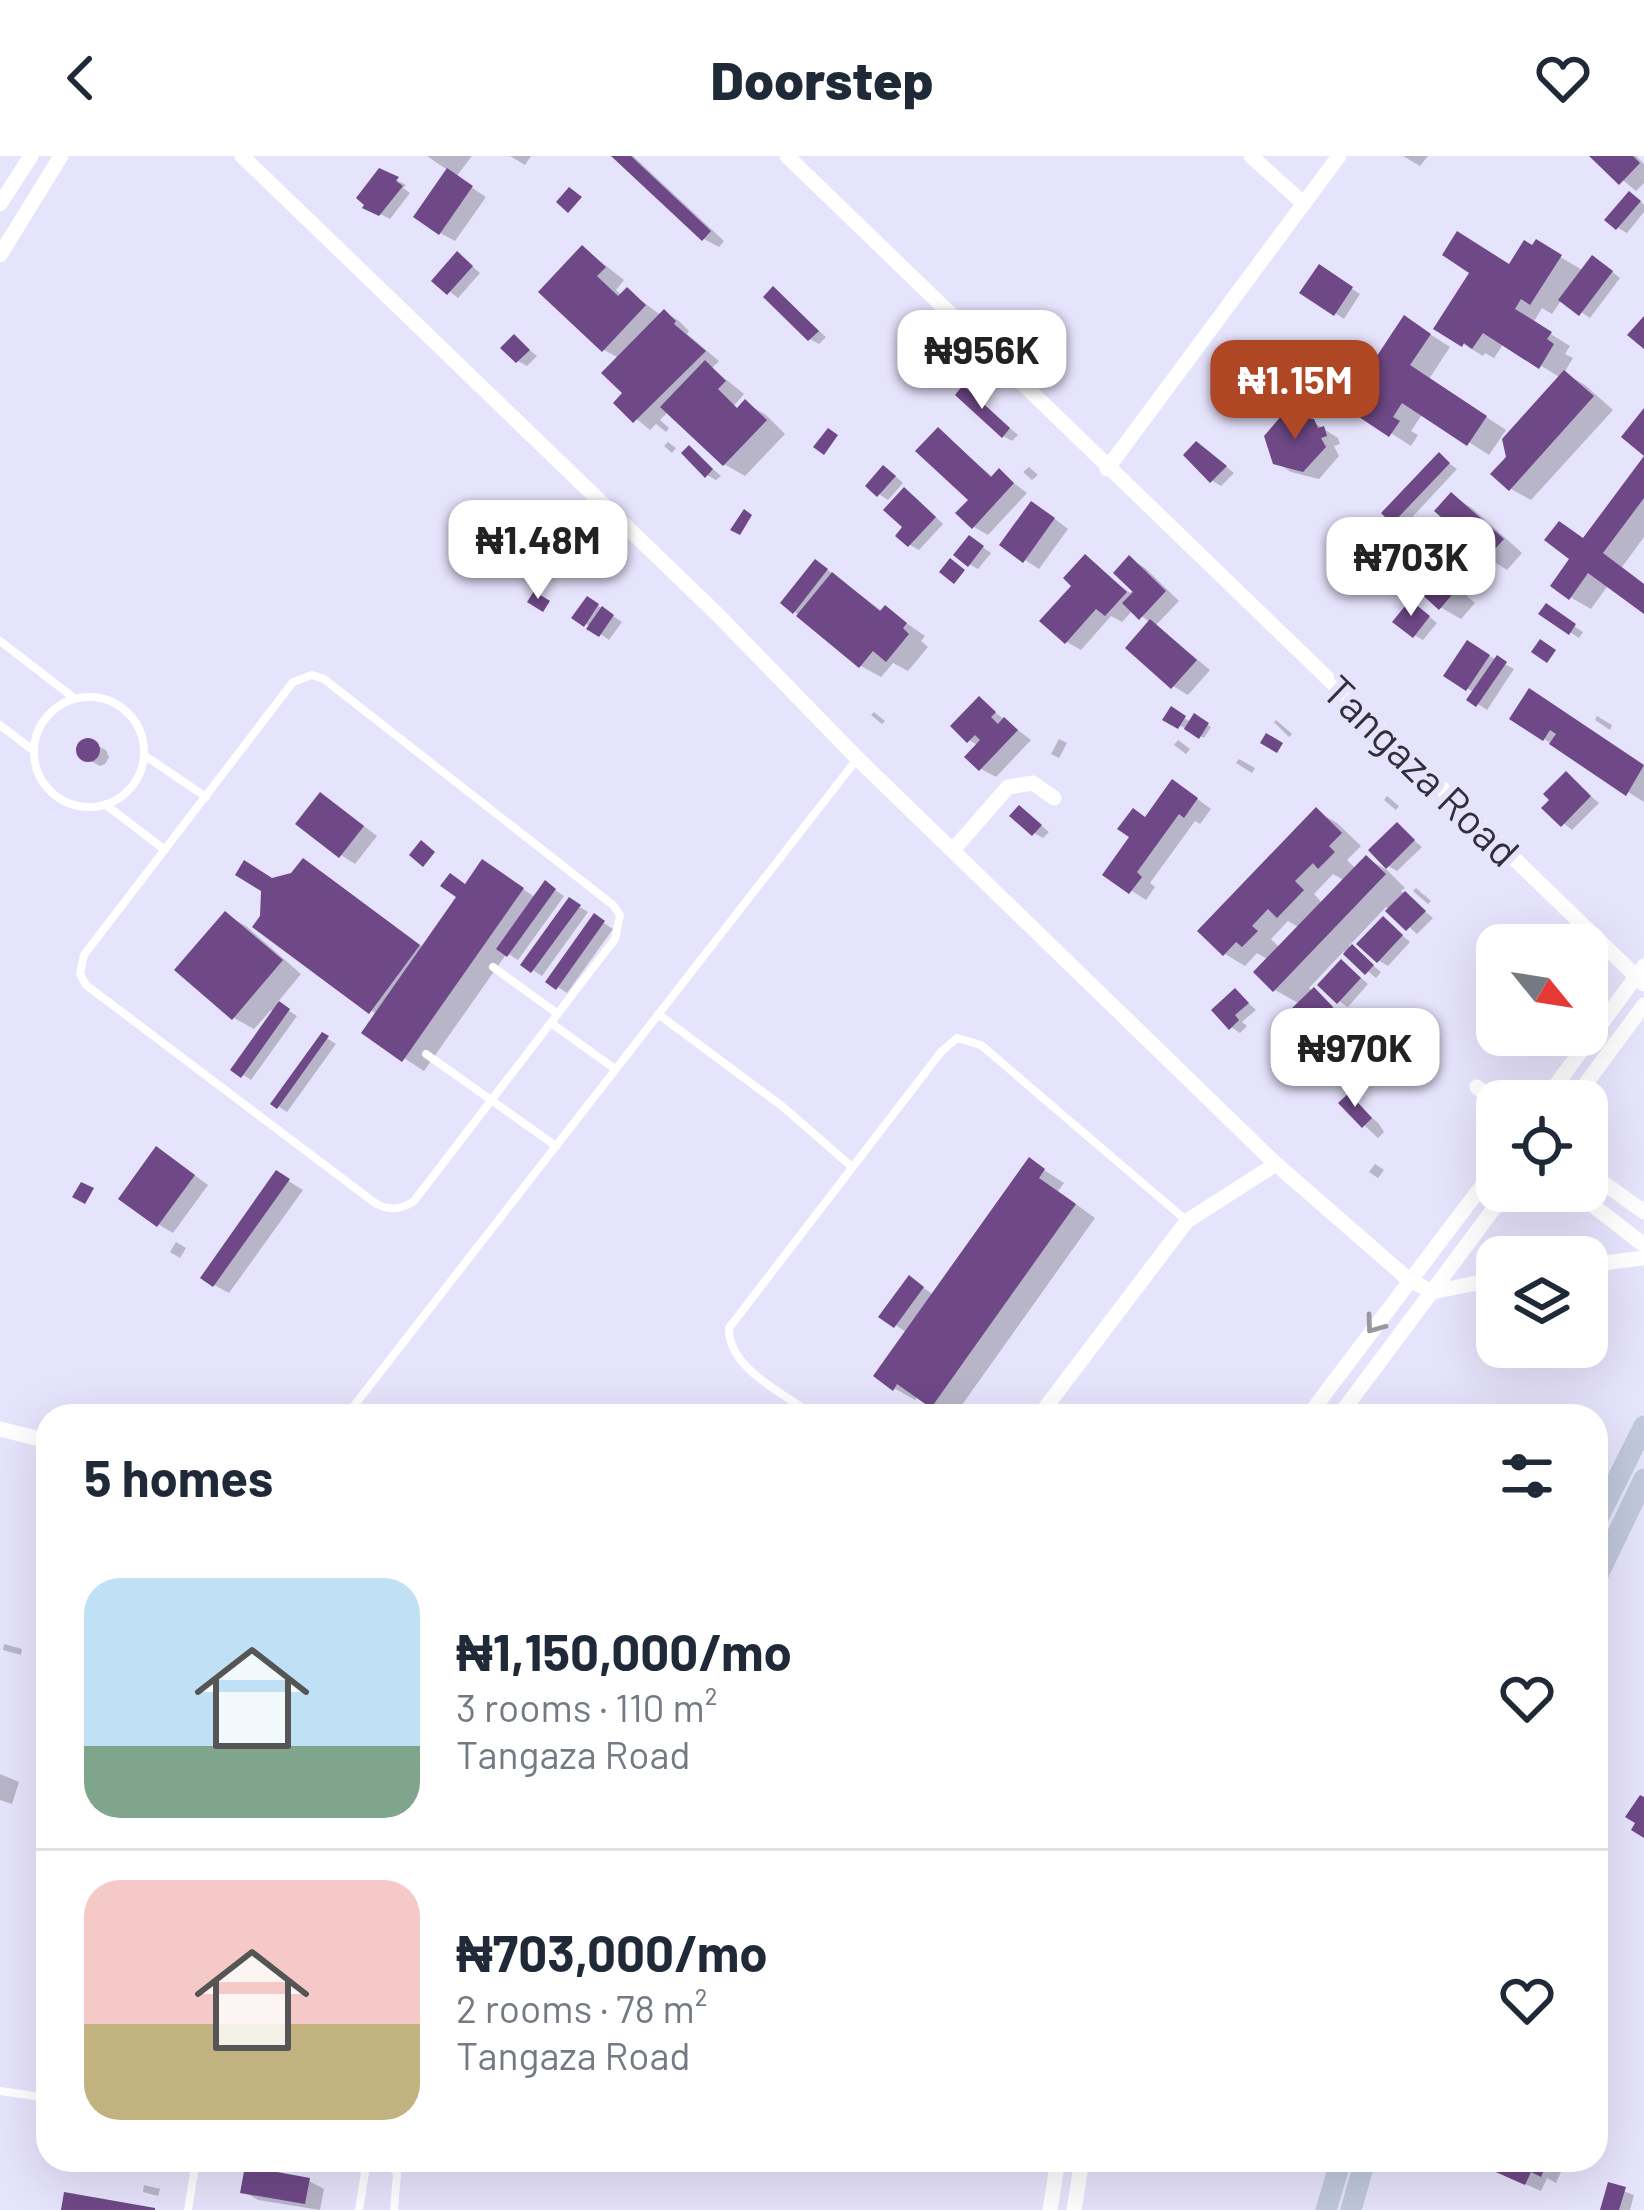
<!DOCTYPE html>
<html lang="en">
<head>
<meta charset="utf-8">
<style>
	body { margin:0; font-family:Barlow,sans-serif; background:#f2f2f3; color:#1f2937; height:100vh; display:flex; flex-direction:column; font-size:45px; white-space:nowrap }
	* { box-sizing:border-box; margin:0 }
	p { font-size:39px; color:#747a83 }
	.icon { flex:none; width:66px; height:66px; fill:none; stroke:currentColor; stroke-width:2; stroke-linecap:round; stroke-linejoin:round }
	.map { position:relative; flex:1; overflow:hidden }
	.panel { position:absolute; left:36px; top:1248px; width:1572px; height:768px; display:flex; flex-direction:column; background:#fff; border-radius:36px; box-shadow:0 12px 48px #0002 }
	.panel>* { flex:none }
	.needle { width:78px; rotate:120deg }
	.fabs { position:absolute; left:1476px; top:768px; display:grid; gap:24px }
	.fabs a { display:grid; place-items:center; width:132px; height:132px; border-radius:24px; background:#fff; box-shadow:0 12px 48px #0002; font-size:60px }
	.price { position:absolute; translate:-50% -102px; padding:0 27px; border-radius:24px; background:#fff; color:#222; font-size:39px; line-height:78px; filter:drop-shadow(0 3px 6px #0008) }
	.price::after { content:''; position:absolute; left:50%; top:72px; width:36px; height:27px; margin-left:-18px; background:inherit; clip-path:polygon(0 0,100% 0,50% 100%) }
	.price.selected { background:#af4724; color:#fff }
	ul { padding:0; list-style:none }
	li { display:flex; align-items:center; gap:36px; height:300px; padding:0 48px }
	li+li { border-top:3px solid #e0e1e3 }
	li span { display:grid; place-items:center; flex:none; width:336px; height:240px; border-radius:36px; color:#555 }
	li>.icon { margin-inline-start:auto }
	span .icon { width:144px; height:144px; fill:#fffc; stroke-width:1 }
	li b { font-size:51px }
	h2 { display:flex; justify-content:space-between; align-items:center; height:144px; padding:0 48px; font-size:51px }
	header { display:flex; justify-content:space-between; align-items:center; height:156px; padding:0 48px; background:#fff; font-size:54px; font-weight:800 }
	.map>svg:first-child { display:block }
</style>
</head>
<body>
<header><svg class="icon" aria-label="back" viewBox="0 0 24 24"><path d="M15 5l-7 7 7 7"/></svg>Doorstep<svg class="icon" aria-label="heart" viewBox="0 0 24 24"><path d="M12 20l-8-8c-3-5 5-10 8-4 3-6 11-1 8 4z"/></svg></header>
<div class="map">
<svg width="1644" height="2054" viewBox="0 0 1644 2054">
	<rect width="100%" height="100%" fill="#e6e3fc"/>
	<path fill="#0003" fill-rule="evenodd" d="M427 0H472L456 21 486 41 455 85 440 77 449 15Z
		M510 0H531L525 9Z
		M616 0H633L724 85 719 91 704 83Z
		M1403 0H1428L1420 10Z
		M1594 0H1636L1644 8V27L1636 35Z
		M380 15 406 29 403 32 410 37 390 63 367 51Z
		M1639 44 1644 49V56L1627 77 1618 72Z
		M1537 87 1584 115 1602 108 1620 122 1590 162 1562 143 1552 158 1542 152 1533 167 1570 190 1565 198 1573 202 1564 217 1585 229 1613 254 1531 344 1511 333 1561 222 1504 187 1494 202 1485 197 1483 200 1437 172Z
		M583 92 624 124 616 134 622 140 628 135 662 160 665 157 679 165 689 175 687 178 719 205 712 212 744 238 732 252 737 256 746 247 766 259 785 278 745 320 724 308 669 255 660 264 669 272 666 276 656 268 650 274 617 247 626 237 619 202 604 194Z
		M466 105 480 117 458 142 435 124Z
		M1320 112 1360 138 1344 163 1303 136Z
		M774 134 826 181 819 188 810 183Z
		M1425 175 1450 191 1429 223 1506 274 1489 299 1423 257 1411 275 1418 279 1411 290 1312 226 1334 220 1366 221Z
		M514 182 537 200 527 210 518 205Z
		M964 233 1018 279 1012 285 1003 280Z
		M1313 266 1338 282 1340 288 1334 290 1339 300 1319 323 1291 316 1275 306Z
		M938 275 994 322 999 316 1027 337 988 379 974 371 972 344Z
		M668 286 676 292 672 297 664 290Z
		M690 293 721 320 716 324 707 319Z
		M1206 294 1234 317 1221 330 1211 324Z
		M1439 300 1457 313 1403 371 1394 365Z
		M1644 308V381L1622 411 1644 428V455L1609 428 1591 453 1570 441 1585 384Z
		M1029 311 1038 319 1032 324 1023 316Z
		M893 318 903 327 888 344 879 338Z
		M914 340 943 368 919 394 910 389Z
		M1452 340 1472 352 1522 397 1507 414 1488 402 1460 434 1475 447 1461 463 1440 451 1405 389 1427 401 1455 370Z
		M1047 357 1068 373 1039 413 1025 404Z
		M978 388 991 397 978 413 969 408Z
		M1085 402 1130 437 1134 433 1130 403 1145 412 1179 445 1156 469 1210 514 1188 539 1173 530 1151 467 1133 454 1122 466 1111 460 1081 494 1067 486 1075 430Z
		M1366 404 1381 415 1360 438 1351 433Z
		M825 412 883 456 886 453 925 480 921 485 928 491 908 515 893 507 881 521 861 510 784 447Z
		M597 449 622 466 609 484 576 461Z
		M1546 451 1583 476 1579 482 1542 458Z
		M1420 453 1437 467 1423 484 1414 479Z
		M1467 488 1514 513 1487 554 1470 543 1475 537 1447 520Z
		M979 544 1031 584 996 621 981 613 979 590 969 584Z
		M1550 548 1644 610V646L1544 583Z
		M1172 554 1192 567 1195 561 1211 571 1204 582 1167 563Z
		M874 556 885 565 882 568 871 559Z
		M1597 560 1612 569 1610 574 1595 564Z
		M1276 564 1292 578 1289 581 1274 566Z
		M1059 583 1067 587 1059 602 1051 598Z
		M1178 584 1190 593 1186 598 1174 589Z
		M87 585 106 594 109 601 105 608 100 610 81 600 79 595Z
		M1239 603 1255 612 1252 617 1236 607Z
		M1566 619 1599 647 1572 674 1545 652Z
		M1188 636 1211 653 1200 668 1195 665 1150 727 1155 731 1146 744 1106 718 1146 663Z
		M1387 640 1399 650 1396 654 1384 644Z
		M335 648 377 680 355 708 341 699Z
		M1316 655 1337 667 1361 690 1347 704 1356 713 1366 702 1387 714 1405 732 1401 735 1433 762 1417 778 1386 751 1349 790 1381 816 1376 822 1344 795 1309 832 1341 857 1323 875 1314 870 1300 848 1275 834 1269 804 1257 797 1245 810 1225 798ZM1333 718 1345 725 1323 748 1314 738ZM1288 765 1300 772 1280 792 1271 783Z
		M1028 658 1049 676 1043 682 1034 677Z
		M1397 670 1422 691 1397 715 1388 710Z
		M324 718 424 792 466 731 503 719 536 742 546 728 564 740 518 804 507 797 424 915 365 877 377 859 263 761 272 724Z
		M1416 732 1431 745 1428 748 1413 735Z
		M570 745 588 756 542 820 525 809Z
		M226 759 246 770 301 818 277 847 297 860 251 924 234 913 275 856 271 854 254 873 234 862Z
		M595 761 613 773 567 837 549 825Z
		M1383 763 1410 786 1388 810 1376 803Z
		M1350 812 1368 828 1348 851 1339 845Z
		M1236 836 1256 854 1242 866 1247 870 1240 877 1231 871Z
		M323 880 336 888 287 956 275 948Z
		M1349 940 1379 968 1384 976 1378 982 1364 969Z
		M172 1003 208 1029 173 1077 159 1069Z
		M1030 1005 1064 1027 1058 1035 1095 1062 954 1260H950L918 1239 915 1244 894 1232 907 1177 883 1160 918 1128 934 1139Z
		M1375 1008 1384 1014 1378 1022 1369 1016Z
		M277 1018 303 1034 229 1137 214 1129Z
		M176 1086 186 1092 180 1102 170 1096Z
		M4 1488 22 1493 21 1499 3 1494Z
		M0 1618 19 1626 12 1648 0 1644Z
		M1497 2004H1560L1565 2007 1556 2027 1547 2022 1541 2035 1507 2020Z
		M309 2025 324 2033 320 2054 258 2044 243 2035Z
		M144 2029 160 2033 158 2040 143 2036Z
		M1610 2030 1634 2039 1630 2054H1603Z"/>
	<path fill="#6f4887" d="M611 0H631L711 75 702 85Z
		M1589 0H1633L1640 7 1619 29Z
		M379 12 399 21 396 25 403 30 379 60 362 52 364 49 356 42Z
		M447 12 473 30 439 79 413 61Z
		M569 31 582 41 568 57 556 46Z
		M1629 35 1641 45 1616 74 1604 64Z
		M1457 75 1509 108 1524 84 1532 89 1536 83 1562 99 1530 149 1521 143 1515 153 1552 176 1547 183 1554 188 1539 213 1483 177 1472 193 1464 187 1462 191 1433 173 1469 117 1442 99Z
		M582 89 606 111 597 120 618 140 627 131 646 149 602 196 538 136Z
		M457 95 473 110 447 139 431 125Z
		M1592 99 1613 115 1579 160 1558 144Z
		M1319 108 1353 131 1334 160 1299 137Z
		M773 130 819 175 808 185 763 141Z
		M664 153 676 165 674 168 706 195 633 267 613 247 622 237 601 217Z
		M1404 159 1431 178 1410 209 1487 260 1467 290 1402 247 1393 261 1400 265 1389 281 1308 227 1321 208 1333 217 1342 203 1365 218Z
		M1644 160V193L1627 179Z
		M514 178 530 194 516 207 500 192Z
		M705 204 726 225 718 233 737 252 745 243 767 264 723 310 660 251Z
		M1564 214 1594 240 1509 335 1490 318 1506 301 1502 283Z
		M963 229 1010 272 1002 282 955 239Z
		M1644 252V342L1603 397 1644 428V458L1588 417 1569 444 1550 430 1569 403 1544 384 1559 365 1583 382 1644 300 1621 281Z
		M1283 258 1314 263 1318 272 1324 270 1327 280 1321 282 1326 291 1303 316 1273 308 1264 280Z
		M938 271 991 321 999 312 1014 327 972 373 955 357 968 344 915 295Z
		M828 272 838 279 824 299 813 291Z
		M1196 285 1227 310 1210 327 1183 299Z
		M689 289 713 313 705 322 681 297Z
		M1439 296 1450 307 1392 368 1381 357Z
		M883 309 896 320 877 341 865 330Z
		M904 331 936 361 908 391 895 380 902 371 883 354Z
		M1451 336 1504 383 1485 404 1469 390 1441 420 1456 434 1439 454 1386 406 1405 385 1423 401 1451 370 1434 355Z
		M1031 345 1055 362 1023 407 999 389Z
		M744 353 752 359 740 379 730 374Z
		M969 379 984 390 968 411 953 399Z
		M1085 398 1127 436 1105 460 1096 453 1065 488 1039 465 1071 430 1063 422Z
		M1129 399 1166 435 1139 464 1122 447 1133 436 1113 417Z
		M1365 400 1374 409 1349 435 1340 427Z
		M950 402 965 414 954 428 939 416Z
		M815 403 828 413 793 458 780 447Z
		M832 416 880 455 885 449 907 467 903 472 909 478 886 506 873 495 859 512 796 460Z
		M534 435 550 445 543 456 527 446Z
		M587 440 599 448 584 471 571 462Z
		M1410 444 1430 460 1413 482 1392 466Z
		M1546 447 1576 468 1569 479 1538 458Z
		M602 450 614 459 599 481 586 473Z
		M1150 463 1197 504 1171 533 1125 492Z
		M1540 483 1556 494 1547 507 1531 496Z
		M1467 484 1490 499 1466 535 1443 520Z
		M1497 499 1507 506 1476 551 1466 544Z
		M1529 532 1644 609 1626 640 1549 588 1556 578 1550 574 1543 585 1509 563Z
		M979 540 996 556 991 561 998 568 1004 561 1018 574 979 615 964 601 980 584 975 579 967 587 950 570Z
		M1171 550 1186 560 1178 573 1162 564Z
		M1194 557 1209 567 1199 583 1184 573Z
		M1266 577 1283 587 1277 597 1260 587Z
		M76 594a12 12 0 1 1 24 0a12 12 0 1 1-24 0Z
		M1566 615 1591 640 1561 671 1541 652 1549 644 1543 638Z
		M1172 623 1198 642 1184 662 1179 658 1137 716 1142 721 1129 738 1102 719 1129 681 1117 673 1133 652 1145 661Z
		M320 636 364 670 339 702 295 668Z
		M1019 649 1042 669 1032 680 1009 660Z
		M1316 651 1342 677 1329 690 1335 696 1318 713 1313 707 1295 725 1304 734 1277 762 1268 753 1252 770 1258 775 1242 791 1236 786 1223 800 1197 775Z
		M1397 666 1415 684 1386 713 1368 694Z
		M421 684 435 696 423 711 409 699Z
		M1366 699 1386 718 1273 836 1253 816Z
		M303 702 420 789 369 858 252 771 260 760 261 735 235 719 244 704 272 722 291 717Z
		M482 703 524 732 402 906 361 877 456 741 440 730 450 717 465 728Z
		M545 724 556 733 507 801 496 793Z
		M1405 735 1426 755 1406 775 1385 755Z
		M569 741 581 749 531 817 520 809Z
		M225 755 283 804 232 864 174 814Z
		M594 757 605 765 556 834 545 826Z
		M1383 760 1403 779 1377 807 1356 788Z
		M1352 788 1374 809 1365 819 1343 798Z
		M1341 803 1361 822 1337 848 1317 829Z
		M1314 831 1333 851 1312 872 1292 852Z
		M1235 832 1249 847 1235 859 1239 864 1229 874 1211 854Z
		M279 845 290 853 241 922 230 914Z
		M322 876 329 880 277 953 270 948Z
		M1349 937 1372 962 1362 972 1338 947Z
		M156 990 195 1019 157 1071 118 1043Z
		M1029 1001 1045 1013 1039 1022 1076 1048 931 1252 897 1228 893 1235 873 1220Z
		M276 1014 290 1023 213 1131 200 1122Z
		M81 1026 94 1032 85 1048 72 1041Z
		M909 1119 924 1131 894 1172 878 1161Z
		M1640 1639 1644 1641V1682L1631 1674 1635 1667 1625 1661Z
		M1493 2004H1548L1541 2021 1531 2016 1525 2029 1489 2013Z
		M245 2010 310 2022 305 2048 240 2037Z
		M1608 2026 1626 2031 1619 2054H1600Z
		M64 2036 155 2052V2054H61Z"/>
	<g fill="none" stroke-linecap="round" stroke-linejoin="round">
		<path stroke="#fff" stroke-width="8" d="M0 485 74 542
			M312 519 324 523 613 749 620 759 615 783 414 1045C401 1054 389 1055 375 1047L86 829 80 818 84 799 293 526Z
			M34 596a55 55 0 1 1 110 0a55 55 0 1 1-110 0Z
			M0 569 34 595
			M144 599 206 641
			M106 649 165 694
			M493 811 558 858
			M658 858 782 950 852 1011
			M551 867 615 913
			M426 898 556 990
			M346 1260 857 603
			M815 1260C785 1238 728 1213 729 1172L941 896 957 882 981 889 1187 1065
			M0 1935 48 1942
			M384 2004 397 2017 394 2054
			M188 2054 196 2004
			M359 2054 367 2004"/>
		<path stroke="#fff" stroke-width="15" d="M242 0 717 458 857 602 1276 1008 1408 1123 1432 1136 1497 1123
			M787 0 1644 828
			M1251 0 1304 48
			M0 48 31 0
			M0 99 61 0
			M1107 313 1339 0
			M953 694 1008 631 1033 627 1054 642
			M1477 931 1497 947
			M1544 945 1644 810
			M1573 945 1644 849
			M1587 1015 1644 1056
			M1574 1035 1644 1089
			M1587 1109 1644 1102
			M1039 1260 1187 1065 1276 1008
			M1308 1260 1497 1010
			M1339 1260 1507 1035
			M0 1273 48 1285
			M1050 2054 1058 2004
			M1074 2054 1082 2004"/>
		<path stroke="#c1c8dc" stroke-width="21" d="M1596 1366 1644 1270
			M1596 1423 1644 1323
			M1326 2054 1341 2004
			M1351 2054 1365 2004"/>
	</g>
	<defs><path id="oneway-chevron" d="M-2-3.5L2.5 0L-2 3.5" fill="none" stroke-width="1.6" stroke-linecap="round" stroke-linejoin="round" transform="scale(3)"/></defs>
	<use stroke="#98979d" href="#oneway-chevron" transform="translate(1374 1169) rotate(126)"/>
	<g text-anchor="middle" stroke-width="12" stroke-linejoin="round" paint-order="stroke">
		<g font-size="42" fill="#312f3b" stroke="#e6e3fc">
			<text transform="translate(1421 615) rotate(44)" y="15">Tangaza Road</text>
		</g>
	</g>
</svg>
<div class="fabs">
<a><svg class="needle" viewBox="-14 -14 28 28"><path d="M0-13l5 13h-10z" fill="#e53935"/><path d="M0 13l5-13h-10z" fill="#747a83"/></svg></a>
<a><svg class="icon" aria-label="locate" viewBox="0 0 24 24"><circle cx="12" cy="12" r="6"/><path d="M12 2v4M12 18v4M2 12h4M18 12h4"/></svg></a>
<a><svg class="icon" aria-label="layers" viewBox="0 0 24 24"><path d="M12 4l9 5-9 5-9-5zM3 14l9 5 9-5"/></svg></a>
</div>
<b class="price" style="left:982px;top:256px">₦956K</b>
<b class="price selected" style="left:1295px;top:286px">₦1.15M</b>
<b class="price" style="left:538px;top:446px">₦1.48M</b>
<b class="price" style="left:1411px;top:463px">₦703K</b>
<b class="price" style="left:1355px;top:954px">₦970K</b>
<section class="panel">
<h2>5 homes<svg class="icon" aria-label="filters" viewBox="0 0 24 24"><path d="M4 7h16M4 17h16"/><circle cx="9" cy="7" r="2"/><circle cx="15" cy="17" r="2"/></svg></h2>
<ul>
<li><span style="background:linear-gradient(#bfe0f5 70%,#7fa58c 0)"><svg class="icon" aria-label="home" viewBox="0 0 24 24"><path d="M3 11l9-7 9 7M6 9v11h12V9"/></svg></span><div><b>₦1,150,000/mo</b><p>3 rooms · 110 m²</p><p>Tangaza Road</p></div><svg class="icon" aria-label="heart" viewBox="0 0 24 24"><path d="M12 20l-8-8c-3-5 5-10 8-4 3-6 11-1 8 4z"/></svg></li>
<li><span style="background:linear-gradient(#f6c9c9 60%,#c2b280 0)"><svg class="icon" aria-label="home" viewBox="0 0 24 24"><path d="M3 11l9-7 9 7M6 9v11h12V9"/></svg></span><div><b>₦703,000/mo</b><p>2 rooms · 78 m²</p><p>Tangaza Road</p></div><svg class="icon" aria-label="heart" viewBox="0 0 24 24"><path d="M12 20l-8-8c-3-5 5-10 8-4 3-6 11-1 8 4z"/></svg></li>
</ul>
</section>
</div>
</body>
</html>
